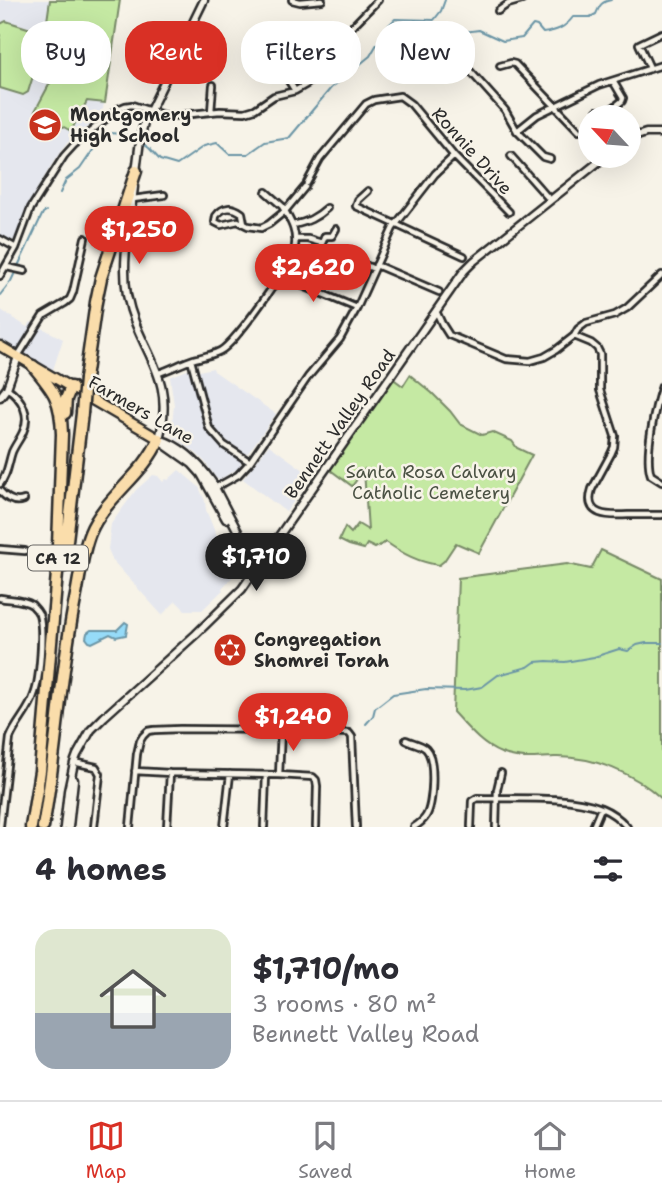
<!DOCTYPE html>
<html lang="en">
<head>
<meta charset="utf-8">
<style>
	body { margin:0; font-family:"Shantell Sans",sans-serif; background:#f7f7f7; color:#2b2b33; height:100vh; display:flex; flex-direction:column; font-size:26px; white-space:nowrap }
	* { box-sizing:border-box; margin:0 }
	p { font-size:23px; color:#7c7c81 }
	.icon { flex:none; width:38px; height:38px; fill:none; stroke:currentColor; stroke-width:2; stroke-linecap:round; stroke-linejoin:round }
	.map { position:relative; height:827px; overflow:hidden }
	.sheet { display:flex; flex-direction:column; background:#fff; flex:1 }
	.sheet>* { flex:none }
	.top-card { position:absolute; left:21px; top:21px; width:621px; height:63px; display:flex; gap:14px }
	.needle { width:46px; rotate:296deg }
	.buttons { position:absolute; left:578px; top:105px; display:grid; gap:14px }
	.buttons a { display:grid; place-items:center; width:63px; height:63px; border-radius:50%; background:#fff; box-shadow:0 7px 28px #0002; font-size:35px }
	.price { position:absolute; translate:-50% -60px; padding:0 16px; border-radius:24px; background:#d93025; color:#fff; font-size:23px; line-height:46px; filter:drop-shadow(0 2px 4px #0008) }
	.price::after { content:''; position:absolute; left:50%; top:42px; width:21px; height:16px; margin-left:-10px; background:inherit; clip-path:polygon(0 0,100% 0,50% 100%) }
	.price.on { background:#222; color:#fff }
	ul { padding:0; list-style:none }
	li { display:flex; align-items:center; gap:21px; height:175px; padding:0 35px }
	li span { display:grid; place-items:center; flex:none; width:196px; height:140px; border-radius:21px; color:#555 }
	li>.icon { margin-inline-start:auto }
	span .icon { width:84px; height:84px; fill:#fffc; stroke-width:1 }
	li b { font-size:30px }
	h2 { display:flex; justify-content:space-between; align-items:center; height:84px; padding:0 35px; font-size:30px }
	.pill { padding:0 24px; border-radius:28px; background:#fff; box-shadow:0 7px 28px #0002; font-size:24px; line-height:63px }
	.pill.on { background:#d93025; color:#fff }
	.dock { display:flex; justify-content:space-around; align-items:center; height:98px; border-top:2px solid #e1e1e2; background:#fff; font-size:19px; color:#7c7c81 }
	.dock a { display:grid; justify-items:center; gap:4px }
	.dock .on { color:#d93025 }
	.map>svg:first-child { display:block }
</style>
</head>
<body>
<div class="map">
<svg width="662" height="827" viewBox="0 0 662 827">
	<rect width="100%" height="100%" fill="#f7f3e8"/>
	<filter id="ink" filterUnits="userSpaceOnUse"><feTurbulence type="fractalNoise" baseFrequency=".0143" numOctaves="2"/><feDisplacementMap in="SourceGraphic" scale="14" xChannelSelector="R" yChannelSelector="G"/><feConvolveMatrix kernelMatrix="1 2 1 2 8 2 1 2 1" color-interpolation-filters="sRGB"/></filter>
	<g filter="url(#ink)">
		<path fill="#e5e7ee" d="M0 0H120L102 115 67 143 56 158 26 207 23 219 15 240H10L0 235Z
			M1 310 27 327 31 322 63 339 53 370 0 340Z
			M213 368 214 371 276 414 248 453H245L224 439 212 424 209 417 199 371Z
			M190 369 206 431 221 447 241 460V465L237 469 219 480 216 478 205 462 196 453 171 435 174 405 170 377Z
			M269 445 312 476 286 512 243 479Z
			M179 470 199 487 205 501 206 510 222 549 237 572 222 588 223 590 202 610H185L176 601 162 615 113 561 108 549 111 524 136 490 153 475 158 476 163 482 166 479 168 480Z"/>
		<path fill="#c5e9a3" stroke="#788a67" stroke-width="2" d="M50 0H120L105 103 87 101 71 131 35 111 51 81 43 49Z
			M6 21 40 32 38 60 28 92 23 95 0 88V24Z
			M410 375 432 393 450 411 460 424 482 435 492 432 512 441 517 448 532 455 479 553 456 543 444 561 439 565C418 562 403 554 386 542L375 548 367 544 364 549 349 545 339 540 345 527 351 533 358 524 368 530 364 470 352 486 329 469 392 378 403 386Z
			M601 550 662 579V799C634 773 593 756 554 757 536 758 519 760 501 753 481 745 467 727 453 712L458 578 567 564 591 569Z"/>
		<path fill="#96dbf8" stroke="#6b95a6" stroke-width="2" d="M125 622 128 624 126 635 116 637 110 634 92 643 89 642 86 638 87 633 91 630H117Z"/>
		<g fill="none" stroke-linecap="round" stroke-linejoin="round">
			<path stroke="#6b95a6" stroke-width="2" d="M415 21 426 33 449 34 479 30 503 41 522 38 533 25 537 26 543 33C556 31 565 28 573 17H590L596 14C600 5 601 2 611 0
				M142 143 149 148 160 160 177 165 204 146 217 143 229 154H248L265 142 289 138 331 88 370 56 387 27 395 19 434 20 441 11 445 0
				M60 193 66 180 80 169 104 134C117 132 127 134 138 140
				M0 295 11 281 43 213 46 211
				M366 724 373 716 375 708 393 694 426 689 465 690 482 687 498 675 528 667 535 662 547 661 565 662 594 657 619 649 628 651 637 645 646 643H662"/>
			<defs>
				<path id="street" d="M292 0 300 2 322 0
					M498 11 508 4 522 0
					M290 42C277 70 280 65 295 91
					M500 66 511 63 515 64 579 131
					M650 68 639 44 662 33
					M470 71 505 110 517 131 543 157 550 159
					M597 111 602 117 622 101 623 98 613 81
					M211 112 213 85
					M517 131 537 115 599 85 662 65
					M511 156 550 200
					M307 183 320 159 366 104 374 100 400 96 411 104 454 156 509 212
					M368 191 358 200 356 206 464 256
					M133 199 164 195
					M244 223 242 213C232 206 223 206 216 216L215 222 221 225 238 221 248 226 261 228 269 224 285 211 282 206 266 192
					M293 225C307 222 316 218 327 208
					M0 239 16 248
					M296 239H308L322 243 325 236H332L336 229
					M339 253 374 269
					M376 265 439 292
					M7 267 25 271
					M0 276 16 248 31 208 64 156 74 145 118 109 125 106 132 105 163 115 172 116 220 111 245 112 255 109 274 96 295 91 307 84 343 36 378 0
					M279 276 357 308
					M436 311 442 324 449 335 506 359 530 361 544 357 556 350 574 336 578 329 586 323 615 315 627 308 662 275
					M574 336 591 343 597 348 600 354V390L615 436 614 447 611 454 592 489C583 517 609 516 628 515 639 515 651 515 662 515
					M18 356 43 316 65 303 70 299 73 292 85 238
					M191 360 209 428 224 445 250 462
					M159 373C171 369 182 363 194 359 202 357 212 355 220 351 235 344 292 263 295 246 297 232 291 222 285 211L305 187
					M662 386C655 406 644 455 651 475L662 482
					M0 484C8 474 8 464 12 452 15 445 20 439 23 432 31 415 22 398 7 388
					M215 488 238 475 250 462 308 377 340 339 357 308 393 228 435 174 454 156
					M0 491C6 498 14 504 24 500
					M0 549 25 551
					M0 598C10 600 23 599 32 605 35 608 37 610 39 614 44 630 40 680 34 695 29 711 16 723 10 738L0 826
					M406 740C412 743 421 744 426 749 436 759 433 805 426 816 423 821 419 824 414 827
					M78 763 96 767 100 774 94 827
					M135 771 170 773 279 775 313 777 316 780 317 786 316 827
					M279 775 281 730
					M130 827 137 754 140 741 143 736 148 731 154 730 180 729 281 730 349 733 352 737 356 827
					M167 827 170 773
					M224 827 230 774
					M264 827 266 775
					M471 827 472 801 477 798C512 799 569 795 601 808 611 812 620 819 627 827
					M496 827 497 790 501 773
					M593 827 601 808"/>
				<path id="secondary" d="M628 139 646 133H662
					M136 172 140 140 144 123 204 0
					M134 187C130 222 121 260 127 295 138 352 177 374 159 439
					M0 397 7 388 18 357
					M159 439C182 446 199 463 212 482L257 568
					M165 445 192 464 201 474 226 519
					M236 538 247 560 255 566
					M246 543C256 552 264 548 274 542
					M64 827 68 791 74 763 77 755 91 730 104 717 196 634 242 589 464 271 474 261 606 156
					M69 827 74 780"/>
				<path id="primary" d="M0 346 159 439"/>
				<path id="highway" d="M85 379 96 302 101 278 136 171
					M65 413 66 399 71 387
					M64 566 82 413
					M31 827 40 771 57 573 62 434C61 399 54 391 33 366
					M43 827C57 750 60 672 76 595 80 575 82 553 90 533 105 497 144 475 159 439"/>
			</defs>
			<use href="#street" stroke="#2b2b2b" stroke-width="10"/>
			<use href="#secondary" stroke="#2b2b2b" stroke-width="11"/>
			<use href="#primary" stroke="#2b2b2b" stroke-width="13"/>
			<use href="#highway" stroke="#2b2b2b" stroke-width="15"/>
			<use href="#street" stroke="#f7f3e8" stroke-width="4.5"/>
			<use href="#secondary" stroke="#f7f3e8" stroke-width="6"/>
			<use href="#primary" stroke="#faddab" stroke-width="8"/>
			<use href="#highway" stroke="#faddab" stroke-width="10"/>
			<defs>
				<path id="highway-bridge" d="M82 413 85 379"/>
			</defs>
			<use href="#highway-bridge" stroke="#2b2b2b" stroke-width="15" stroke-linecap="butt"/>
			<use href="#highway-bridge" stroke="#faddab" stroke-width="10"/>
		</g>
	</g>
	<defs>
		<symbol id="school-disc" viewBox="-11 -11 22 22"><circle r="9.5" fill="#c8321e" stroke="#f7f3e8"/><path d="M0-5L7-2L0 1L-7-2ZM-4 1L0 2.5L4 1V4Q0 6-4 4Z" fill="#fff"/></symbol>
		<symbol id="synagogue-disc" viewBox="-11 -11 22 22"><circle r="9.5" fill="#c8321e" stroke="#f7f3e8"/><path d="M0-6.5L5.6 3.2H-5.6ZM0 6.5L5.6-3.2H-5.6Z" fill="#fff"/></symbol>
	</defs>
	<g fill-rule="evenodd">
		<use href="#school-disc" x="26" y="106" width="38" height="38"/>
		<use href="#synagogue-disc" x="211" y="631" width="38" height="38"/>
	</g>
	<g text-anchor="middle" stroke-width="5" stroke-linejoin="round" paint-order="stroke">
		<rect fill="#f7f3e8" stroke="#686764" stroke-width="2" x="28" y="545.5" width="60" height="25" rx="5"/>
		<g font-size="16" font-weight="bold" fill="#2b2b2b">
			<text x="58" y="564">CA 12</text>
		</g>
		<g font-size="18" font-weight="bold" fill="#2b2b2b" stroke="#f7f3e8" text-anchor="start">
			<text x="70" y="121">Montgomery<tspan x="70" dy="21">High School</tspan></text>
			<text x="254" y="646">Congregation<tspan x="254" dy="21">Shomrei Torah</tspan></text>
		</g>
		<g font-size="18" fill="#2b2b2b" stroke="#f7f3e8">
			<text transform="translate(472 151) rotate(48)" y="6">Ronnie Drive</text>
			<text transform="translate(141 410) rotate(30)" y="6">Farmers Lane</text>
			<text transform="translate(340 424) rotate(-55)" y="6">Bennett Valley Road</text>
		</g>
		<g font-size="18" fill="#4a5143" stroke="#f7f3e8">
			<text x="431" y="478">Santa Rosa Calvary<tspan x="431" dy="21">Catholic Cemetery</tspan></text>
		</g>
	</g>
</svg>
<div class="buttons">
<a><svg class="needle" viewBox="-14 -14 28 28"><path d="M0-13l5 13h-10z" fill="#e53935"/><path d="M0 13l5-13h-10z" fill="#7c7c81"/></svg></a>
</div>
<b class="price" style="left:139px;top:266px">$1,250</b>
<b class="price" style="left:313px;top:304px">$2,620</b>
<b class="price on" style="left:256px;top:593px">$1,710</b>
<b class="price" style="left:293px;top:753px">$1,240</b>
<div class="top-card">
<a class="pill">Buy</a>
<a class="pill on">Rent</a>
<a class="pill">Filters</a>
<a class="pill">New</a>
</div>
</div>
<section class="sheet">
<h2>4 homes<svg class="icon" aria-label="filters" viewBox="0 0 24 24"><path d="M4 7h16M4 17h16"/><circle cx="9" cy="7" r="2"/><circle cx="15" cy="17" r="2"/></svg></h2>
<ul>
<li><span style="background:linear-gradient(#dfe7d0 60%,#9aa5b1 0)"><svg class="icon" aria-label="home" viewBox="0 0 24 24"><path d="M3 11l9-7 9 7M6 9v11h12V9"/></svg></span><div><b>$1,710/mo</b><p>3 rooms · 80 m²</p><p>Bennett Valley Road</p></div></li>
</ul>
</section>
<nav class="dock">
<a class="on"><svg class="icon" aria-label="map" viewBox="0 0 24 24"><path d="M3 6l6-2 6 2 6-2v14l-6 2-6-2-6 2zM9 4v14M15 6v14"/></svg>Map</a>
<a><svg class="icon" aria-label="saved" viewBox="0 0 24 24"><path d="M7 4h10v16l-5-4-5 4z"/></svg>Saved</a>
<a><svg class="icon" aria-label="home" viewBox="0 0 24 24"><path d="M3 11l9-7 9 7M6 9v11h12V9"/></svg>Home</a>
</nav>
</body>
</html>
